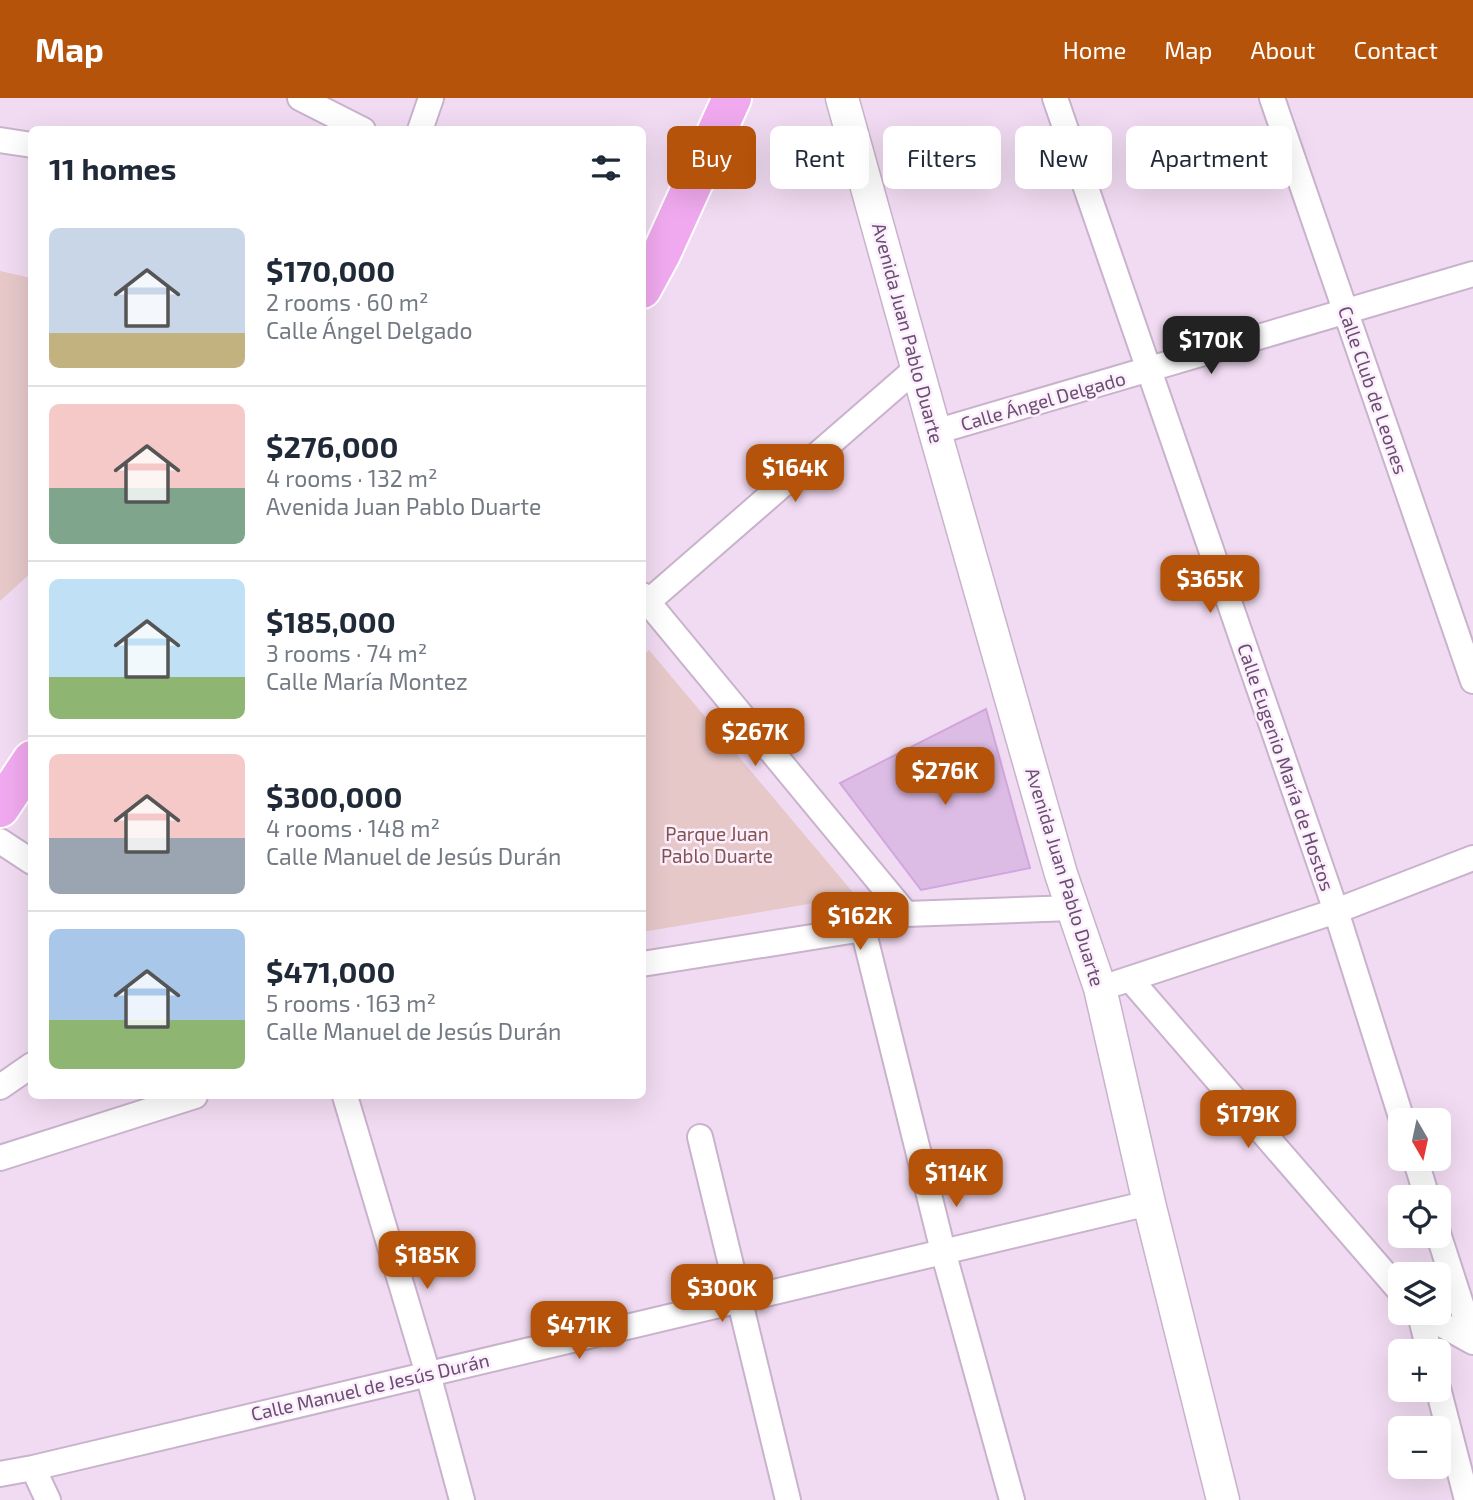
<!DOCTYPE html>
<html lang="en">
<head>
<meta charset="utf-8">
<style>
	body { margin:0; font-family:"Exo 2",sans-serif; background:#f2f2f3; color:#1f2937; height:100vh; display:flex; flex-direction:column; font-size:26px; white-space:nowrap }
	* { box-sizing:border-box; margin:0 }
	p { font-size:23px; color:#747a83 }
	.icon { flex:none; width:38px; height:38px; fill:none; stroke:currentColor; stroke-width:2; stroke-linecap:round; stroke-linejoin:round }
	.map { position:relative; flex:1; overflow:hidden }
	.details { position:absolute; left:28px; top:28px; width:618px; height:973px; display:flex; flex-direction:column; background:#fff; border-radius:10px; box-shadow:0 7px 28px #0002 }
	.details>* { flex:none }
	.guide { position:absolute; left:667px; top:28px; width:665px; height:63px; display:flex; gap:14px }
	.needle { width:46px; rotate:171deg }
	.tools { position:absolute; left:1388px; top:1010px; display:grid; gap:14px }
	.tools a { display:grid; place-items:center; width:63px; height:63px; border-radius:10px; background:#fff; box-shadow:0 7px 28px #0002; font-size:35px }
	.price { position:absolute; translate:-50% -60px; padding:0 16px; border-radius:14px; background:#b45309; color:#fff; font-size:23px; line-height:46px; filter:drop-shadow(0 2px 4px #0008) }
	.price::after { content:''; position:absolute; left:50%; top:42px; width:21px; height:16px; margin-left:-10px; background:inherit; clip-path:polygon(0 0,100% 0,50% 100%) }
	.price.selected { background:#222; color:#fff }
	ul { padding:0; list-style:none }
	li { display:flex; align-items:center; gap:21px; height:175px; padding:0 21px }
	li+li { border-top:2px solid #e0e1e3 }
	li span { display:grid; place-items:center; flex:none; width:196px; height:140px; border-radius:10px; color:#555 }
	li>.icon { margin-inline-start:auto }
	span .icon { width:84px; height:84px; fill:#fffc; stroke-width:1 }
	li b { font-size:30px }
	h2 { display:flex; justify-content:space-between; align-items:center; height:84px; padding:0 21px; font-size:30px }
	.chip { padding:0 24px; border-radius:10px; background:#fff; box-shadow:0 7px 28px #0002; font-size:24px; line-height:63px }
	.chip.selected { background:#b45309; color:#fff }
	header { display:flex; align-items:center; gap:42px; box-sizing:border-box; height:98px; padding:0 35px; background:#b45309; color:#fff }
	header strong { font-size:33px }
	nav { display:flex; gap:38px; margin-inline-start:auto; font-size:24px }
	.map>svg:first-child { display:block }
</style>
</head>
<body>
<header>
<strong>Map</strong>
<nav><a>Home</a><a>Map</a><a>About</a><a>Contact</a></nav>
</header>
<div class="map">
<svg width="1473" height="1402" viewBox="0 0 1473 1402">
	<rect width="100%" height="100%" fill="#fae8fa"/>
	<path fill="#f1dbf2" fill-rule="evenodd" d="M0 0H1473V1402H0ZM32 32H642V998H32ZM1400 1022H1438V1060H1400ZM1400 1099H1438V1138H1400ZM1400 1176H1438V1214H1400ZM1400 1253H1438V1292H1400ZM1400 1330H1438V1368H1400Z"/>
	<path fill="#e6c8c9" d="M0 173 31 180 32 474 0 503Z
		M649 552 856 798 642 834V558Z"/>
	<path fill="#dcbce5" stroke="#d0a6dc" stroke-width="2" d="M986 611 1030 770 921 792 840 685Z"/>
	<g fill="none" stroke-linecap="round" stroke-linejoin="round">
		<defs>
			<path id="minor" d="M300 0 363 32
				M1055 0 1336 813 1402 1022
				M1272 0 1473 583
				M420 32 431 0
				M0 42 32 47
				M935 334 1473 176
				M642 497 906 816
				M642 509 918 269
				M0 743 32 764
				M863 831 943 1153 1012 1402
				M642 866 863 831 906 816 1073 810
				M1130 881 1400 1193
				M1117 885 1336 813 1473 760
				M0 989 32 967
				M345 998 428 1276 462 1402
				M700 1039 788 1402
				M0 1060 195 998
				M1415 1060 1427 1099
				M1438 1135 1473 1243
				M1419 1214 1473 1244
				M1420 1216 1429 1253
				M1438 1290 1467 1402
				M33 1370 48 1402
				M0 1376 33 1370 1149 1105"/>
			<path id="tertiary" d="M842 0 935 334 1061 776 1100 890 1149 1105 1223 1402"/>
			<path id="primary" d="M642 191 661 156 732 0
				M0 710 32 662"/>
		</defs>
		<use href="#minor" stroke="#c9b2cc" stroke-width="28"/>
		<use href="#tertiary" stroke="#c9b2cc" stroke-width="35"/>
		<use href="#primary" stroke="#fff" stroke-width="42"/>
		<use href="#minor" stroke="#fff" stroke-width="24"/>
		<use href="#tertiary" stroke="#fff" stroke-width="32"/>
		<use href="#primary" stroke="#f0a9ee" stroke-width="38"/>
	</g>
	<g text-anchor="middle" stroke-width="5" stroke-linejoin="round" paint-order="stroke">
		<g font-size="19" fill="#684f70" stroke="#fdeefd">
			<text transform="translate(908 235) rotate(75)" y="7">Avenida Juan Pablo Duarte</text>
			<text transform="translate(1373 292) rotate(71)" y="7">Calle Club de Leones</text>
			<text transform="translate(1043 303) rotate(-16)" y="7">Calle Ángel Delgado</text>
			<text transform="translate(1286 669) rotate(71)" y="7">Calle Eugenio María de Hostos</text>
			<text transform="translate(1065 779) rotate(73)" y="7">Avenida Juan Pablo Duarte</text>
			<text transform="translate(370 1289) rotate(-13)" y="7">Calle Manuel de Jesús Durán</text>
		</g>
		<g font-size="19" fill="#80544f" stroke="#fdeefd">
			<text x="717" y="743">Parque Juan<tspan x="717" dy="22">Pablo Duarte</tspan></text>
		</g>
	</g>
</svg>
<div class="tools">
<a><svg class="needle" viewBox="-14 -14 28 28"><path d="M0-13l5 13h-10z" fill="#e53935"/><path d="M0 13l5-13h-10z" fill="#747a83"/></svg></a>
<a><svg class="icon" aria-label="locate" viewBox="0 0 24 24"><circle cx="12" cy="12" r="6"/><path d="M12 2v4M12 18v4M2 12h4M18 12h4"/></svg></a>
<a><svg class="icon" aria-label="layers" viewBox="0 0 24 24"><path d="M12 4l9 5-9 5-9-5zM3 14l9 5 9-5"/></svg></a>
<a>+</a>
<a>−</a>
</div>
<b class="price selected" style="left:1211px;top:278px">$170K</b>
<b class="price" style="left:795px;top:406px">$164K</b>
<b class="price" style="left:1210px;top:517px">$365K</b>
<b class="price" style="left:755px;top:670px">$267K</b>
<b class="price" style="left:945px;top:709px">$276K</b>
<b class="price" style="left:860px;top:854px">$162K</b>
<b class="price" style="left:1248px;top:1052px">$179K</b>
<b class="price" style="left:956px;top:1111px">$114K</b>
<b class="price" style="left:427px;top:1193px">$185K</b>
<b class="price" style="left:722px;top:1226px">$300K</b>
<b class="price" style="left:579px;top:1263px">$471K</b>
<div class="guide">
<a class="chip selected">Buy</a>
<a class="chip">Rent</a>
<a class="chip">Filters</a>
<a class="chip">New</a>
<a class="chip">Apartment</a>
</div>
<section class="details">
<h2>11 homes<svg class="icon" aria-label="filters" viewBox="0 0 24 24"><path d="M4 7h16M4 17h16"/><circle cx="9" cy="7" r="2"/><circle cx="15" cy="17" r="2"/></svg></h2>
<ul>
<li><span style="background:linear-gradient(#c9d6e8 75%,#c2b280 0)"><svg class="icon" aria-label="home" viewBox="0 0 24 24"><path d="M3 11l9-7 9 7M6 9v11h12V9"/></svg></span><div><b>$170,000</b><p>2 rooms · 60 m²</p><p>Calle Ángel Delgado</p></div></li>
<li><span style="background:linear-gradient(#f6c9c9 60%,#7fa58c 0)"><svg class="icon" aria-label="home" viewBox="0 0 24 24"><path d="M3 11l9-7 9 7M6 9v11h12V9"/></svg></span><div><b>$276,000</b><p>4 rooms · 132 m²</p><p>Avenida Juan Pablo Duarte</p></div></li>
<li><span style="background:linear-gradient(#bfe0f5 70%,#8fb573 0)"><svg class="icon" aria-label="home" viewBox="0 0 24 24"><path d="M3 11l9-7 9 7M6 9v11h12V9"/></svg></span><div><b>$185,000</b><p>3 rooms · 74 m²</p><p>Calle María Montez</p></div></li>
<li><span style="background:linear-gradient(#f6c9c9 60%,#9aa5b1 0)"><svg class="icon" aria-label="home" viewBox="0 0 24 24"><path d="M3 11l9-7 9 7M6 9v11h12V9"/></svg></span><div><b>$300,000</b><p>4 rooms · 148 m²</p><p>Calle Manuel de Jesús Durán</p></div></li>
<li><span style="background:linear-gradient(#a9c7e8 65%,#8fb573 0)"><svg class="icon" aria-label="home" viewBox="0 0 24 24"><path d="M3 11l9-7 9 7M6 9v11h12V9"/></svg></span><div><b>$471,000</b><p>5 rooms · 163 m²</p><p>Calle Manuel de Jesús Durán</p></div></li>
</ul>
</section>
</div>
</body>
</html>
